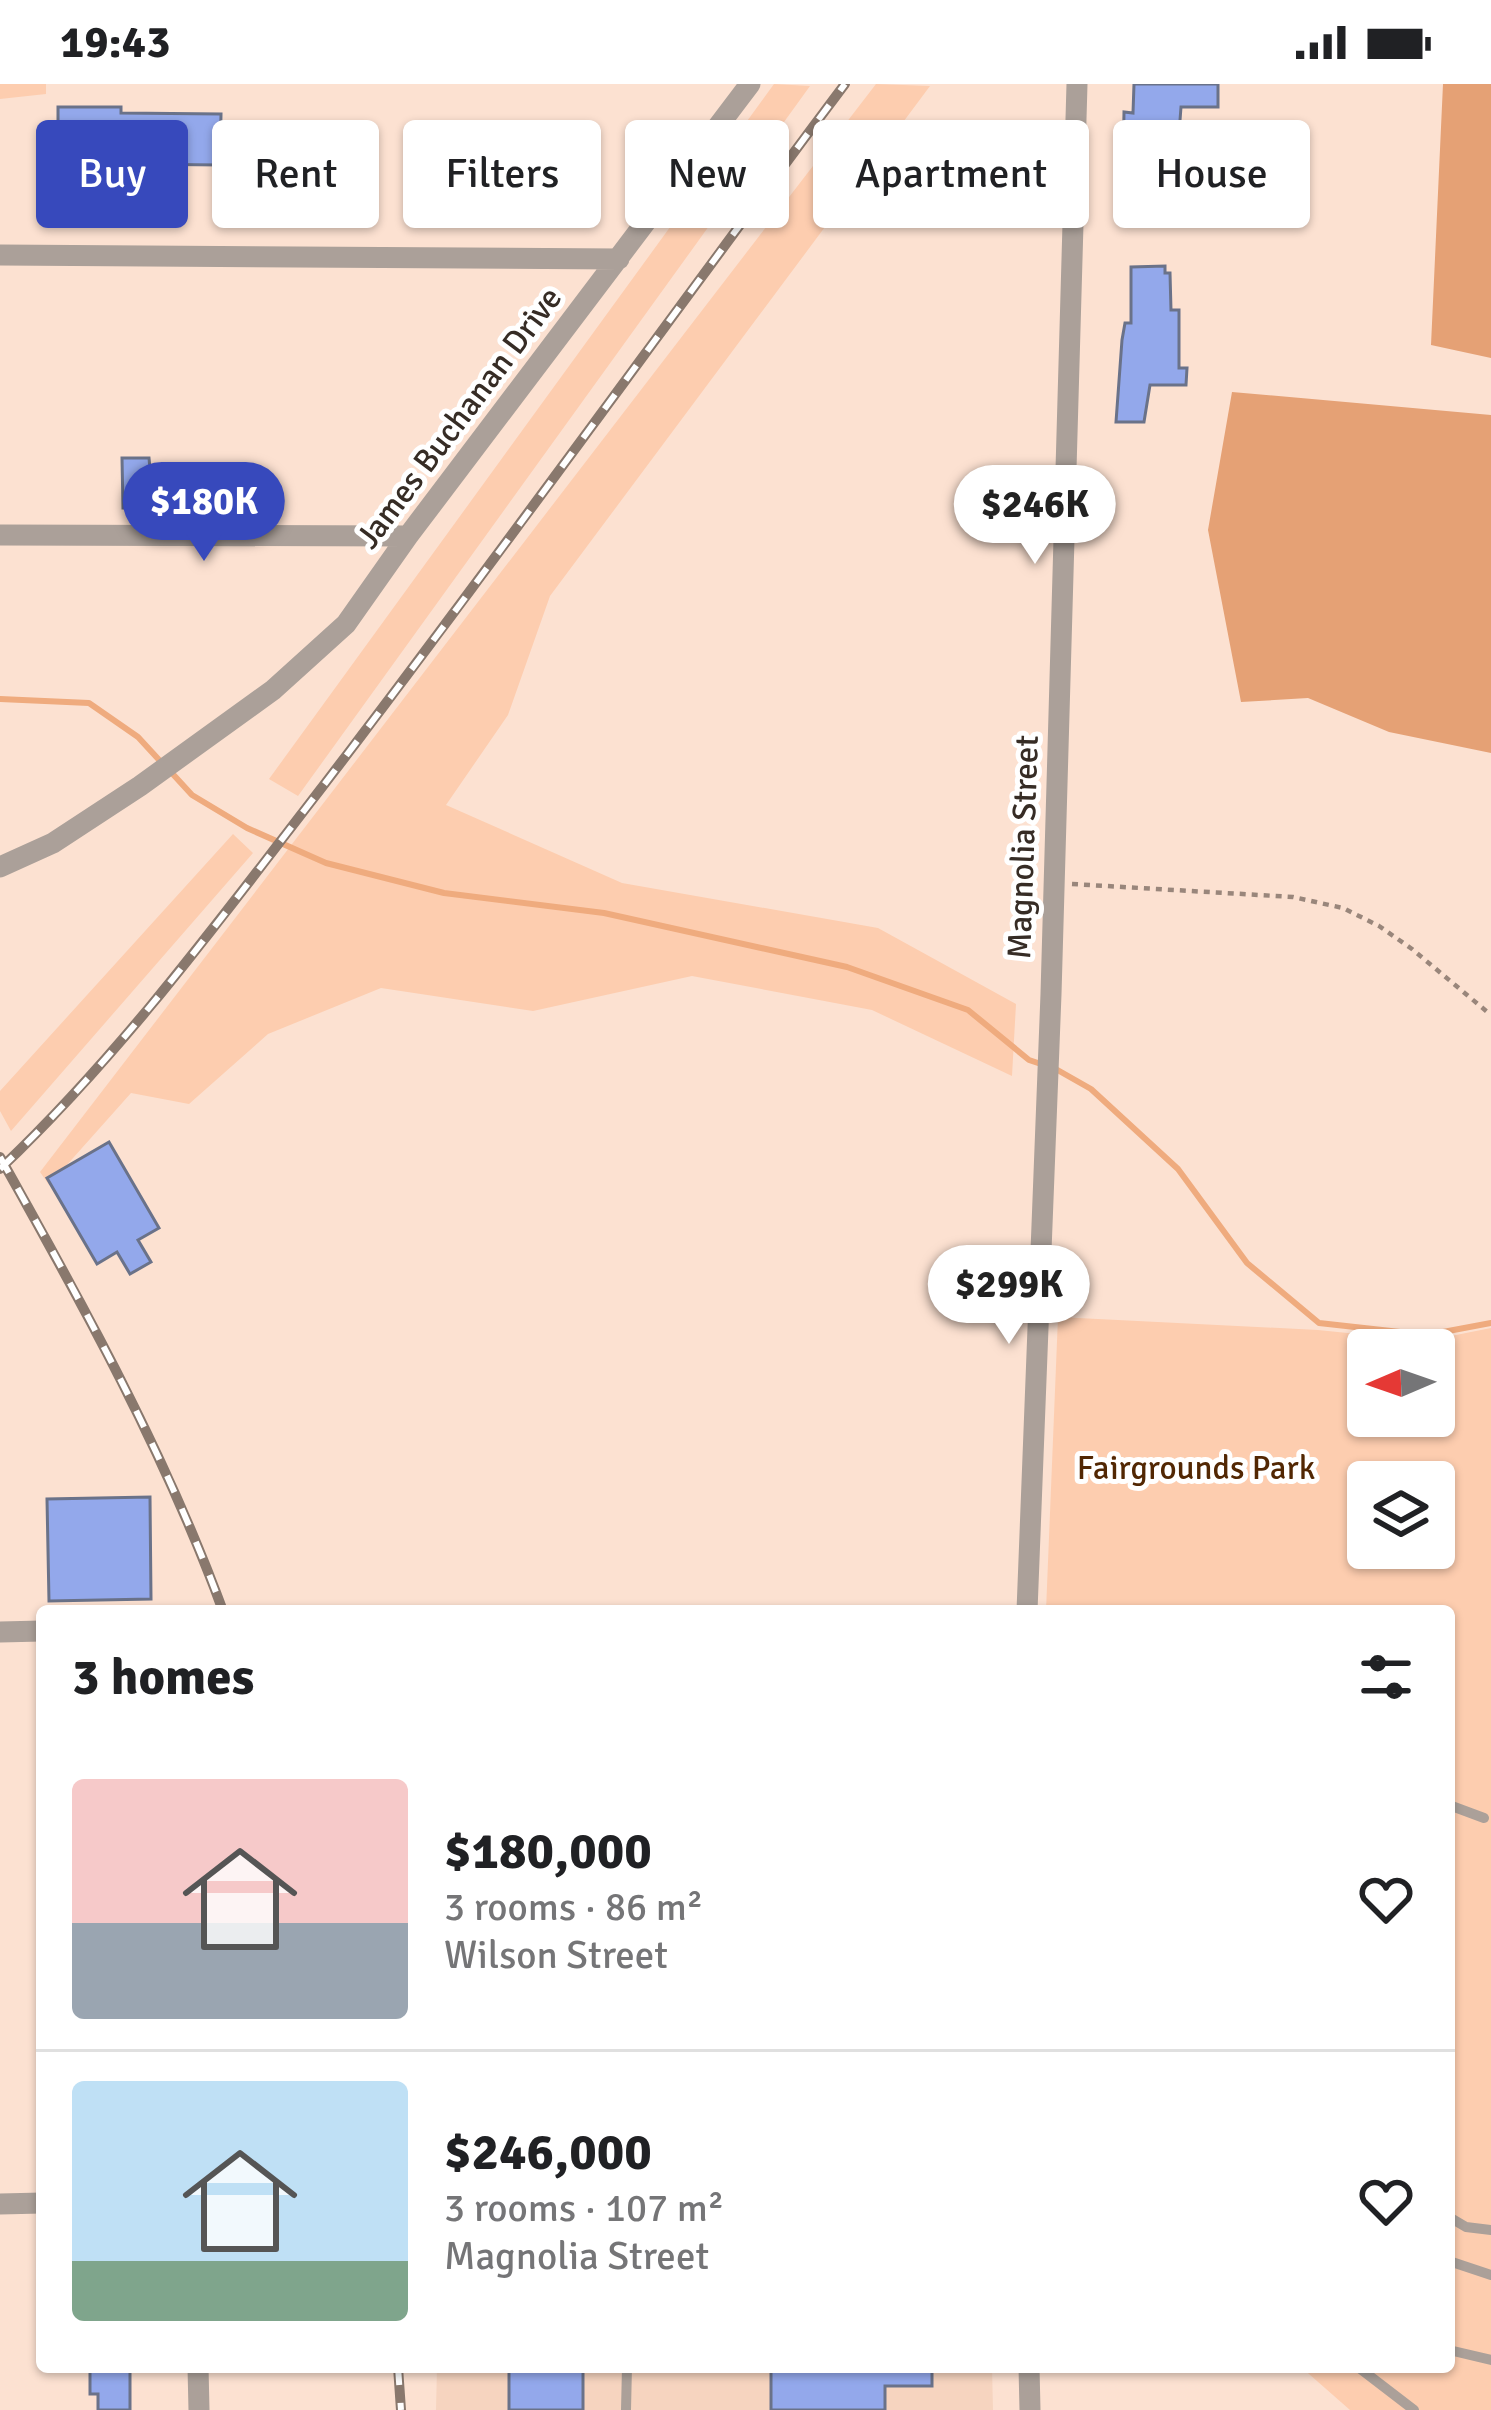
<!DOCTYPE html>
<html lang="en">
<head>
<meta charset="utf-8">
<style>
	body { margin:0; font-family:Signika,sans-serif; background:#f6f6f6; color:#202124; height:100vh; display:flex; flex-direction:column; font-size:45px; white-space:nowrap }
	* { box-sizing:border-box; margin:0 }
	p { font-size:39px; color:#757577 }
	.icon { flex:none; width:66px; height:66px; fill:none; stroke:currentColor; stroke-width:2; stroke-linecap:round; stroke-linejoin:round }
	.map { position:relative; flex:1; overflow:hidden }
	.drawer { position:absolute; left:36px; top:1521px; width:1419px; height:768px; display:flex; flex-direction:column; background:#fff; border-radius:12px; box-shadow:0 3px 9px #0004 }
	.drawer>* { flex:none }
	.hud { position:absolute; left:36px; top:36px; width:1419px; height:108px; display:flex; gap:24px }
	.needle { width:78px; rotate:268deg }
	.tools { position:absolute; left:1347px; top:1245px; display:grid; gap:24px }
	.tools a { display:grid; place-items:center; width:108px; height:108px; border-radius:12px; background:#fff; box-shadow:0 3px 9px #0004; font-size:60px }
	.price { position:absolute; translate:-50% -102px; padding:0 27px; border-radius:42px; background:#fff; color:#222; font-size:39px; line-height:78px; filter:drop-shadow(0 3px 6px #0008) }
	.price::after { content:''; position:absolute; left:50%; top:72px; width:36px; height:27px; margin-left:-18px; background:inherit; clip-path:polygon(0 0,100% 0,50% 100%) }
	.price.active { background:#3749bc; color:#fff }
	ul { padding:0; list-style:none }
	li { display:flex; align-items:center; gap:36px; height:300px; padding:0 36px }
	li+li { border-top:3px solid #e0e0e0 }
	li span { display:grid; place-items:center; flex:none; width:336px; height:240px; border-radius:12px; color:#555 }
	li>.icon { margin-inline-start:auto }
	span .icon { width:144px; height:144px; fill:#fffc; stroke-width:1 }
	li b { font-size:51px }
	h2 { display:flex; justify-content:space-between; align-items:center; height:144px; padding:0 36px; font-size:51px }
	.chip { padding:0 42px; border-radius:12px; background:#fff; box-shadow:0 3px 9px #0004; font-size:42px; line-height:108px }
	.chip.active { background:#3749bc; color:#fff }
	.status { display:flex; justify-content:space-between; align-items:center; height:84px; padding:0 60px; background:#fff; direction:ltr }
	.status svg { height:33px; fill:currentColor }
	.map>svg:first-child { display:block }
</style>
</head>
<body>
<div class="status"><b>19:43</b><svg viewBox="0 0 49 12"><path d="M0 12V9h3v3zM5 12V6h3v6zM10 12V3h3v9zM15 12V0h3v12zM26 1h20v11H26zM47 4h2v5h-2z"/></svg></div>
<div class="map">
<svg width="1491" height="2326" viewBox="0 0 1491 2326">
	<rect width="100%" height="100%" fill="#fce1d1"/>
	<path fill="#f6d4bf" d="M437 2283H992L993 2326H436Z"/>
	<path fill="#fdcdaf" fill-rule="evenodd" d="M0 0H46V10L0 15Z
		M774 0 810 2 298 712 269 695Z
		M876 0 930 2 550 512 508 631 446 721 622 799 878 844 1016 920 1012 992 872 926 692 892 533 927 381 904 268 950 189 1020 131 1009 49 1101 40 1088Z
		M233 750 253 769 11 1047 0 1027V1007Z
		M1058 1233 1318 1246 1426 1257 1491 1244V2326H1350L1301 2283H1449V1527H1046ZM1368 1266H1434V1332H1368ZM1368 1398H1434V1464H1368Z"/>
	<path fill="#e5a175" d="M1443 0H1491V274L1431 261Z
		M1232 308 1491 331V669L1389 648 1308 614 1241 618 1208 446Z"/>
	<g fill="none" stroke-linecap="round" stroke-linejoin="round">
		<path stroke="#efab7e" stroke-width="6" d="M0 615 89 619 138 653 161 678
			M170 687 192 711 247 744 326 779 444 809 604 829 847 883 968 926 1029 976 1041 980
			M1054 984 1091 1005 1178 1085 1247 1179 1319 1239 1427 1251 1491 1239"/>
	</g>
	<path fill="#93a8eb" stroke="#6a7289" stroke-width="3" d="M1134 0H1218V23H1181L1174 116H1130L1127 84H1123L1124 28 1133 29Z
		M58 23H121V29L221 30 220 81 127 80V88L105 87 104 137H71V71H58Z
		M1165 182V189H1170L1171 226H1179V284H1187L1186 301H1150L1144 338H1116L1122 256 1125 239H1131V183Z
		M122 374H149L150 385H166V412H151L152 424H123Z
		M109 1058 159 1144 138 1156 151 1178 130 1190 117 1168 97 1180 47 1094Z
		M150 1413 151 1515 49 1517 47 1415Z
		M90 2283H130V2326H98V2310H90Z
		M509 2283H583V2326H509Z
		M771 2283H932V2302H885V2326H771Z"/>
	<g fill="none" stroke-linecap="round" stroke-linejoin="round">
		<path stroke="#99867b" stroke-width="4.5" stroke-dasharray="6 6" stroke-linecap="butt" d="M1072 800 1293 813 1343 824 1379 842 1412 865 1491 931"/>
		<path stroke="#aba099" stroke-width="10" d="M1449 1721 1484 1734
			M1449 2133 1466 2143 1491 2146
			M1449 2177 1491 2191
			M1449 2266 1491 2276
			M1358 2283 1414 2326
			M626 2326 627 2283"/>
		<path stroke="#aba099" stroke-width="21" d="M0 171 619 175
			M0 451 408 452
			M0 783 53 759 140 702 273 606 346 540 408 452 750 0
			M1027 1527 1051 910 1077 0
			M0 1548 42 1547
			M0 2120 42 2119
			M198 2283 199 2326
			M1029 2283 1030 2326"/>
		<defs>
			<path id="rail" d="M0 1073C82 1219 165 1369 223 1527
				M0 1085C122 969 221 834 323 702 500 471 670 233 845 0
				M398 2283 401 2326"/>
		</defs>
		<use href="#rail" stroke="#89786d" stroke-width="10"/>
		<use href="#rail" stroke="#fff" stroke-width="6" stroke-dasharray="18" stroke-linecap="butt"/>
	</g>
	<g text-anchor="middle" stroke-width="10" stroke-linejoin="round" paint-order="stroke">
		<g font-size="33" fill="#362c25" stroke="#fff">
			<text transform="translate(458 333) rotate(-53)" y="12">James Buchanan Drive</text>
			<text transform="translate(1022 763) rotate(-88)" y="12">Magnolia Street</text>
		</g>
		<g font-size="33" fill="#522703" stroke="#fff">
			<text x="1196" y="1395">Fairgrounds Park</text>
		</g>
	</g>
</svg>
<div class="tools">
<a><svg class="needle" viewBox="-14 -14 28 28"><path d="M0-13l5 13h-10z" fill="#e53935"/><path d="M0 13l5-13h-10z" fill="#757577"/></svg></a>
<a><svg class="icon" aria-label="layers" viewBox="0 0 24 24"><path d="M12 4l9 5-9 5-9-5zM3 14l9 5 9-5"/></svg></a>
</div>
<b class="price active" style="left:204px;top:480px">$180K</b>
<b class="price" style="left:1035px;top:483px">$246K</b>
<b class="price" style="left:1009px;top:1263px">$299K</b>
<div class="hud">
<a class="chip active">Buy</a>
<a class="chip">Rent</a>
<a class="chip">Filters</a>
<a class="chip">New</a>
<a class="chip">Apartment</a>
<a class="chip">House</a>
</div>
<section class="drawer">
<h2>3 homes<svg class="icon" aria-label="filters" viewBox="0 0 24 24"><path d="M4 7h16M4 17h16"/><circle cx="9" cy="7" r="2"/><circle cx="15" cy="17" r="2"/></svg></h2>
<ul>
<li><span style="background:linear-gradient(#f6c9c9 60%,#9aa5b1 0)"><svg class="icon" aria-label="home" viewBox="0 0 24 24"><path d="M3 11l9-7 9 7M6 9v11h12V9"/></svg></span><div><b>$180,000</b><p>3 rooms · 86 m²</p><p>Wilson Street</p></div><svg class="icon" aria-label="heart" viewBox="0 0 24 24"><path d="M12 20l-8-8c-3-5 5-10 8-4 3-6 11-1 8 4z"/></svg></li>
<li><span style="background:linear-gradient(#bfe0f5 75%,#7fa58c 0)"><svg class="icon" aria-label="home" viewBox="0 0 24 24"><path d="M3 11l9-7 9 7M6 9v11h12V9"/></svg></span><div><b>$246,000</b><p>3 rooms · 107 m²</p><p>Magnolia Street</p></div><svg class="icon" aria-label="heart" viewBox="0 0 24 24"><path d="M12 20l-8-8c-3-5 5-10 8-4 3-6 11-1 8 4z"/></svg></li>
</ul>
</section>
</div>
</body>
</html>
